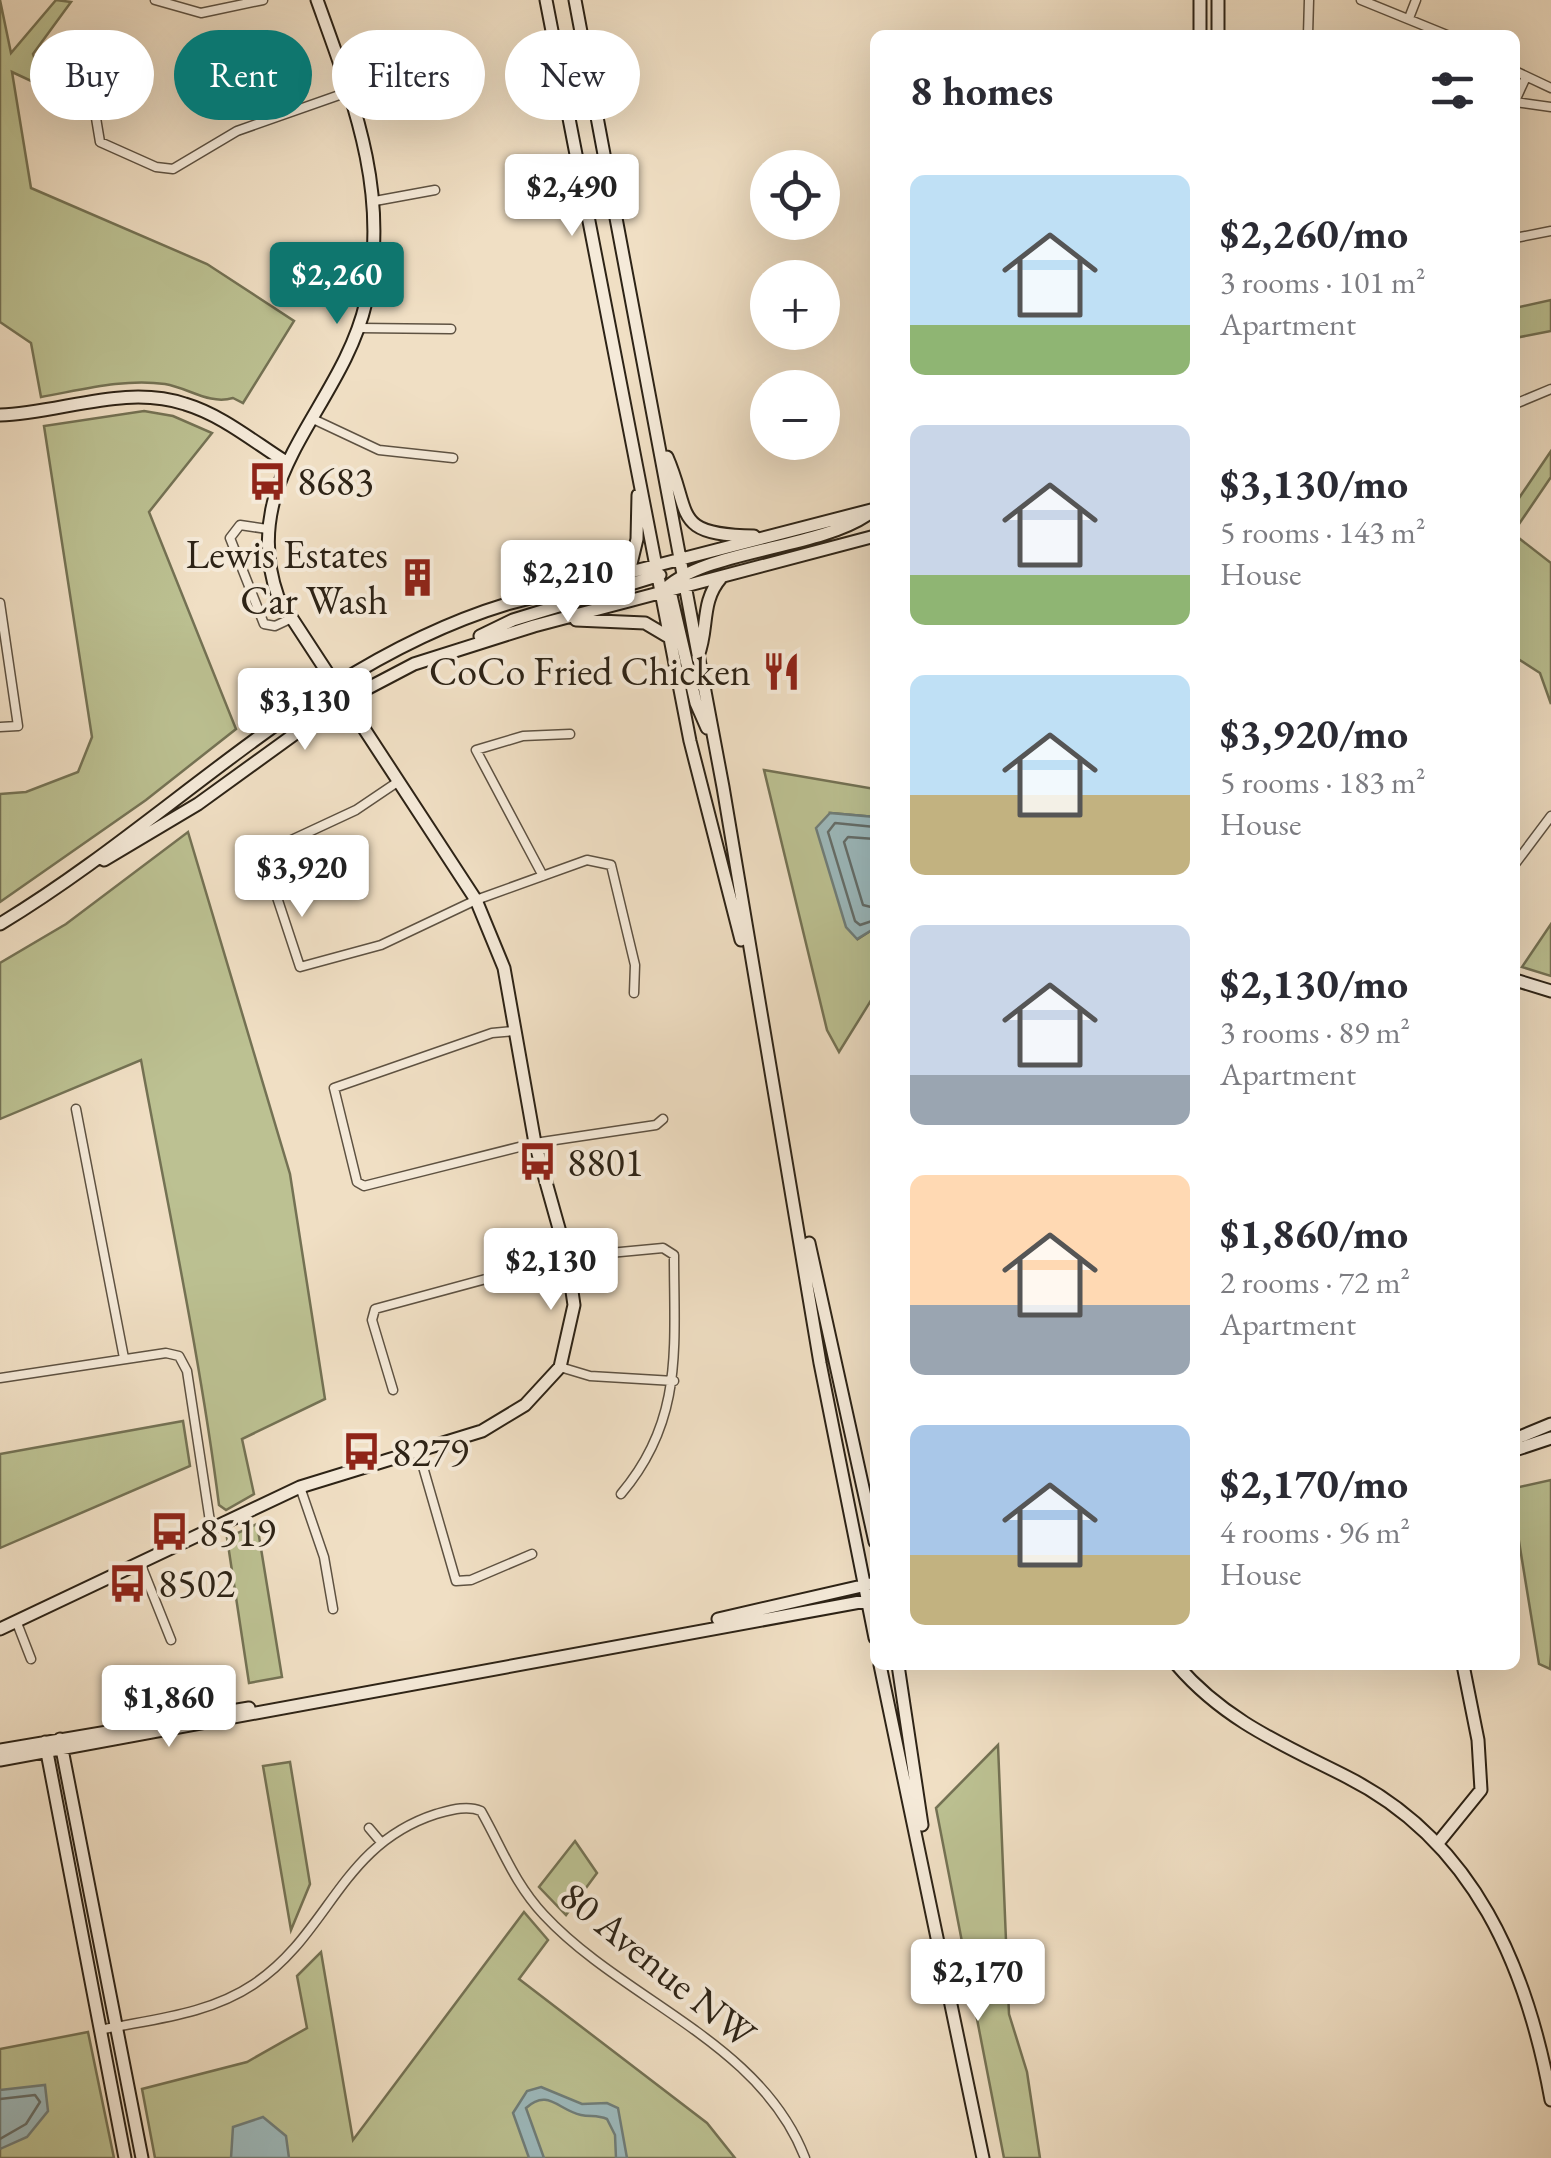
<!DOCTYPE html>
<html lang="en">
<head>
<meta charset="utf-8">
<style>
	body { margin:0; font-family:"EB Garamond",serif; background:#f2f2f3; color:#2b2b33; height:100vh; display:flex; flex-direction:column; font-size:38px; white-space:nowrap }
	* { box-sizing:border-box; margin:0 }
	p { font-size:32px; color:#7c7c81 }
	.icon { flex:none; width:55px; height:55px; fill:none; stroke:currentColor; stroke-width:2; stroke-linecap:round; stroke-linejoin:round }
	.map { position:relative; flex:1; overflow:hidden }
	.panel { position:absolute; left:870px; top:30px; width:650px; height:1640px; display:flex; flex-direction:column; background:#fff; border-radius:15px; box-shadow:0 10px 40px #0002 }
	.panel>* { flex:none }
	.top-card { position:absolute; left:30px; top:30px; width:690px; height:90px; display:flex; gap:20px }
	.controls { position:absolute; left:750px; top:150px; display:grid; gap:20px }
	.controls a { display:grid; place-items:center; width:90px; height:90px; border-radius:50%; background:#fff; box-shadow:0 10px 40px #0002; font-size:50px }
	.price { position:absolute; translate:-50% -85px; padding:0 22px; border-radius:10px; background:#fff; color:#222; font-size:32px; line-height:65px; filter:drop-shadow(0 2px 5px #0008) }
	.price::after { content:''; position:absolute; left:50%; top:60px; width:30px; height:22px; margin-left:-15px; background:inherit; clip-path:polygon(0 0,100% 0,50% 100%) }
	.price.current { background:#0f766e; color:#fff }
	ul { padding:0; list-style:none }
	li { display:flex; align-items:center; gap:30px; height:250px; padding:0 40px }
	li span { display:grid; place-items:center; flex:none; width:280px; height:200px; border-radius:15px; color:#555 }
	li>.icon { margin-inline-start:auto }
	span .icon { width:120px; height:120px; fill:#fffc; stroke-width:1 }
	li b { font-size:42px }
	h2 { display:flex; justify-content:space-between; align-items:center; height:120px; padding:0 40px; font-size:42px }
	.tag { padding:0 35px; border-radius:45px; background:#fff; box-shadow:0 10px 40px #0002; font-size:35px; line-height:90px }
	.tag.current { background:#0f766e; color:#fff }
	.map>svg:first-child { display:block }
</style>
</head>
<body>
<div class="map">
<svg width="1551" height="2158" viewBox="0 0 1551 2158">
	<rect width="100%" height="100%" fill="#f0dfc4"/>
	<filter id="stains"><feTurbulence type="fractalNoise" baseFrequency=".002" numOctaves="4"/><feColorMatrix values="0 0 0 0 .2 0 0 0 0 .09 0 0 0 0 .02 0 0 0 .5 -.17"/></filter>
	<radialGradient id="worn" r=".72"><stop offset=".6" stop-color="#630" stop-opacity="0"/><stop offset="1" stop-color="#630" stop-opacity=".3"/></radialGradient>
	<path fill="#bcc192" stroke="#747254" stroke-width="2.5" d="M0 0 11 53 56 0 71 2 33 54 37 66 83 91 76 102 12 72 31 188 207 264 294 321 243 403 233 398C209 405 189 388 165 384 124 378 81 390 41 397L31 343 0 322Z
		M1551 300V331L1515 338V308Z
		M144 411 173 416 212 433 149 512 236 729 146 800 0 902V794L26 792 78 772 92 737 44 426Z
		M1551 451V477L1515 530V504Z
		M1515 535 1551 563V704L1540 673 1515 657Z
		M764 770 875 789V817L830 813 858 939 875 928V994L839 1052 827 1030Z
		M188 832 290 1174 325 1399 242 1439 254 1494 226 1510 219 1505C200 1356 168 1208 141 1060L0 1119V963L66 924Z
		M1551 924V976L1522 967Z
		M183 1421 190 1466 0 1548V1454Z
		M1551 1480V1653L1550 1669 1539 1664 1515 1517V1488Z
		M257 1524 282 1677 249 1683 227 1538Z
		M998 1745 1009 2014 1027 2072 1040 2158H1004L936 1808Z
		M290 1762 310 1884 291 1930 263 1766Z
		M575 1841 597 1873 566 1915 539 1887Z
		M524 1912 548 1940 519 1979 707 2123 735 2158H155L142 2089 247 2062 307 2028 297 1976 321 1952 353 2140Z
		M88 2032 114 2158H0V2049Z"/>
	<path fill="#9dbabd" stroke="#707e7a" stroke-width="2.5" d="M830 813 875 817V928L857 939 846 927 816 828Z
		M45 2085 48 2111 27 2137 0 2149V2090Z
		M541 2087 582 2104 607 2103 618 2108 627 2158H616L615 2135 607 2119C597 2115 591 2117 581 2115 558 2110 548 2088 526 2108L544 2158H529L513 2113 527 2091Z
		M263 2117 286 2136 289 2158H231L233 2127Z"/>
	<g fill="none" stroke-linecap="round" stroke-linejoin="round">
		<path stroke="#656e6a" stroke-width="2.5" d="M875 827 835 823 828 832 855 921 860 925 875 920
			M875 839 848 837 844 842 863 905 875 908
			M0 2099 35 2095 40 2102 26 2124 0 2139"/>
		<defs>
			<path id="street" d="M155 0 201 13 263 0
				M1361 0 1447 35
				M1409 18 1416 0
				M1308 35 1309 0
				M1515 71 1551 88
				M1515 101 1526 77
				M1515 102 1551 107
				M94 106 100 142 156 167 173 169 237 131 422 66
				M375 201 435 190
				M1515 238 1551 231
				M359 328 451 329
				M1515 404 1551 389
				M313 419 379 450 453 458
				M267 529 240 525 230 538 264 624 275 626 292 618
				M0 603 18 726 0 727
				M399 781 356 810 283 844 265 861 300 967 381 945 476 900 587 860 611 865 635 965 634 993
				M1515 864 1551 816
				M543 876 476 750 523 736 570 734
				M514 1031 492 1033 334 1088 357 1182 364 1186 535 1143 656 1125 663 1119
				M76 1109 124 1358
				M560 1367 590 1376 674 1381
				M0 1378 166 1353 179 1356 187 1371 211 1528
				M393 1390 372 1320 375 1309 567 1257 663 1248 674 1255C674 1347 684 1420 621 1494
				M419 1453 456 1581 471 1580 532 1554
				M300 1487 324 1557 333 1609
				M141 1565 171 1640
				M17 1623 31 1659
				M369 1828 380 1841
				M100 2030C152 2019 208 2015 254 1984 330 1933 340 1845 436 1814 451 1810 467 1805 481 1811 502 1848 514 1883 544 1915 624 2001 761 2042 805 2158"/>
			<path id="secondary" d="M546 0 690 741 741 940
				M575 0 723 787 820 1363 875 1638
				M1200 35V0
				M1218 35V0
				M0 415C61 413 125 384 185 404 222 415 254 442 286 462
				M667 457C692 514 671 535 754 536
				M629 572 637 539 638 495
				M669 587 696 703 707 728
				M662 592C700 550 815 550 867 515
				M576 620 645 623 667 636
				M480 636 513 620 660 575
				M698 656C709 629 700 602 721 578
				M104 860 198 804 332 707 414 664 534 626 875 536
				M0 924C171 821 312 663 507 604L875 509
				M1515 980 1551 991
				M809 1243 875 1542
				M1515 1439 1551 1424
				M1515 1450 1551 1438
				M718 1619 875 1583
				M0 1629 300 1487 482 1431 525 1405 560 1367 574 1305 567 1257 535 1143 504 968 476 900 278 597C236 477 341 410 366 302 391 194 353 100 317 0
				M880 1665 983 2158
				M898 1665 922 1825
				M1177 1665C1225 1721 1284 1745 1347 1777 1474 1841 1527 1967 1551 2100
				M60 1739 142 2158
				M45 1742 125 2158
				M0 1750 249 1708
				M0 1760 871 1600
				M1438 1843 1481 1790 1478 1740 1463 1665"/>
		</defs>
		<use href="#street" stroke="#5e5242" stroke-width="11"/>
		<use href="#secondary" stroke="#2d2316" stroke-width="15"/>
		<use href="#street" stroke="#f5ead9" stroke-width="8"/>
		<use href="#secondary" stroke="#f5ead9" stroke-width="11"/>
	</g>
	<defs>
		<symbol id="bus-bare" viewBox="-9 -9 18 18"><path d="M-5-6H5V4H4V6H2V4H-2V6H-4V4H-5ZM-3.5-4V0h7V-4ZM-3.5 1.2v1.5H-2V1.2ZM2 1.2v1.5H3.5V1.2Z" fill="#8f2418" stroke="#f5ead9" stroke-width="2.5" paint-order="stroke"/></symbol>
		<symbol id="building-bare" viewBox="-9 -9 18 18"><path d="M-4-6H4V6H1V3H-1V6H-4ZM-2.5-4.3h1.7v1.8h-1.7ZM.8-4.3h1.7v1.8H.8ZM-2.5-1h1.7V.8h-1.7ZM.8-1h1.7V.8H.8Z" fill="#8f2418" stroke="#f5ead9" stroke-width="2.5" paint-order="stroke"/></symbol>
		<symbol id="restaurant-bare" viewBox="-9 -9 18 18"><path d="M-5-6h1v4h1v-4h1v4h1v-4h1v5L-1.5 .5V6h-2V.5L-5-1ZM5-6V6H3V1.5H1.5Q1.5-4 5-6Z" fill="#8f2418" stroke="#f5ead9" stroke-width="2.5" paint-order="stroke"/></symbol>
	</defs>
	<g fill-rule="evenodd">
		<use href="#bus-bare" x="240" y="454" width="55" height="55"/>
		<use href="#building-bare" x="390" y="550" width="55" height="55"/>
		<use href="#restaurant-bare" x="754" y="644" width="55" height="55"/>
		<use href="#bus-bare" x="510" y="1134" width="55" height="55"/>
		<use href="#bus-bare" x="334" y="1424" width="55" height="55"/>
		<use href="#bus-bare" x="142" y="1504" width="55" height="55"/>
		<use href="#bus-bare" x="100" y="1556" width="55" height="55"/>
	</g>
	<g text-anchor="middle" stroke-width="8" stroke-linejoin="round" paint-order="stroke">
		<g font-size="40" fill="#2d2316" stroke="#f5ead9" text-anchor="start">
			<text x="297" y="495">8683</text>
			<text x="388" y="568" text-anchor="end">Lewis Estates<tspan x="388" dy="46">Car Wash</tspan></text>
			<text x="751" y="685" text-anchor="end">CoCo Fried Chicken</text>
			<text x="567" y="1176">8801</text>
			<text x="392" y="1466">8279</text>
			<text x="199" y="1546">8519</text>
			<text x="158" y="1597">8502</text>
		</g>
		<g font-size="40" fill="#2d2316" stroke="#f5ead9">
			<text transform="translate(658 1964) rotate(39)" y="14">80 Avenue NW</text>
		</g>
	</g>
	<rect width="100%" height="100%" filter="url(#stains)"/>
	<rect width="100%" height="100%" fill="url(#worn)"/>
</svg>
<div class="controls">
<a><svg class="icon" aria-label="locate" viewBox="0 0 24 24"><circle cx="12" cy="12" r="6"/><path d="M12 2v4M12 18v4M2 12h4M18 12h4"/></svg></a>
<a>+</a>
<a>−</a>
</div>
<b class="price" style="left:572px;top:239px">$2,490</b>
<b class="price current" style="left:337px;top:327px">$2,260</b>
<b class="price" style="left:568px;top:625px">$2,210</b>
<b class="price" style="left:305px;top:753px">$3,130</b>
<b class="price" style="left:302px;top:920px">$3,920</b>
<b class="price" style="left:551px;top:1313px">$2,130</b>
<b class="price" style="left:169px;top:1750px">$1,860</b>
<b class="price" style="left:978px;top:2024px">$2,170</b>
<div class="top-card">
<a class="tag">Buy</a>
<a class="tag current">Rent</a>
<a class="tag">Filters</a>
<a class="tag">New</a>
</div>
<section class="panel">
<h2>8 homes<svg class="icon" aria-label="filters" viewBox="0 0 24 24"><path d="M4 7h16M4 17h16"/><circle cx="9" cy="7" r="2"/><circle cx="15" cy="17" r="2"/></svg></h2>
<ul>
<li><span style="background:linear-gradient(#bfe0f5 75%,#8fb573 0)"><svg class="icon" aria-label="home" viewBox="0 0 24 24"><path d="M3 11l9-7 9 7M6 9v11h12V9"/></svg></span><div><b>$2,260/mo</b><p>3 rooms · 101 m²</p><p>Apartment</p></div></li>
<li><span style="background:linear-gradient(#c9d6e8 75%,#8fb573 0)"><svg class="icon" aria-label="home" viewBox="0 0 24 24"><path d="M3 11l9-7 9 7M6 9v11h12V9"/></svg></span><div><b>$3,130/mo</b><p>5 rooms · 143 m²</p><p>House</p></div></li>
<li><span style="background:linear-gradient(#bfe0f5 60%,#c2b280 0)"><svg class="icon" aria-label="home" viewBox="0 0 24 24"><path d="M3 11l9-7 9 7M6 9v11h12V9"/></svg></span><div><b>$3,920/mo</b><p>5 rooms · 183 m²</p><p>House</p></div></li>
<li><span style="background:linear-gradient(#c9d6e8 75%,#9aa5b1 0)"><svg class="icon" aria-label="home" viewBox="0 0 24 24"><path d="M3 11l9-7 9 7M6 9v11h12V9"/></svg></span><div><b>$2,130/mo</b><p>3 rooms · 89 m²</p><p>Apartment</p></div></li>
<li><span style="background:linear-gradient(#ffd9b3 65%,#9aa5b1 0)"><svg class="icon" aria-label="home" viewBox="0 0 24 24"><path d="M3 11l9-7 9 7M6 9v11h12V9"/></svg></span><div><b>$1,860/mo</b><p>2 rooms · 72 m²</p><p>Apartment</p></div></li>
<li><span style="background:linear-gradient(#a9c7e8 65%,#c2b280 0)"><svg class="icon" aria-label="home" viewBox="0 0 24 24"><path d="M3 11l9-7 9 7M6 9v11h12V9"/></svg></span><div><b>$2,170/mo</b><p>4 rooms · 96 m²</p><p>House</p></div></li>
</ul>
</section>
</div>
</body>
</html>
